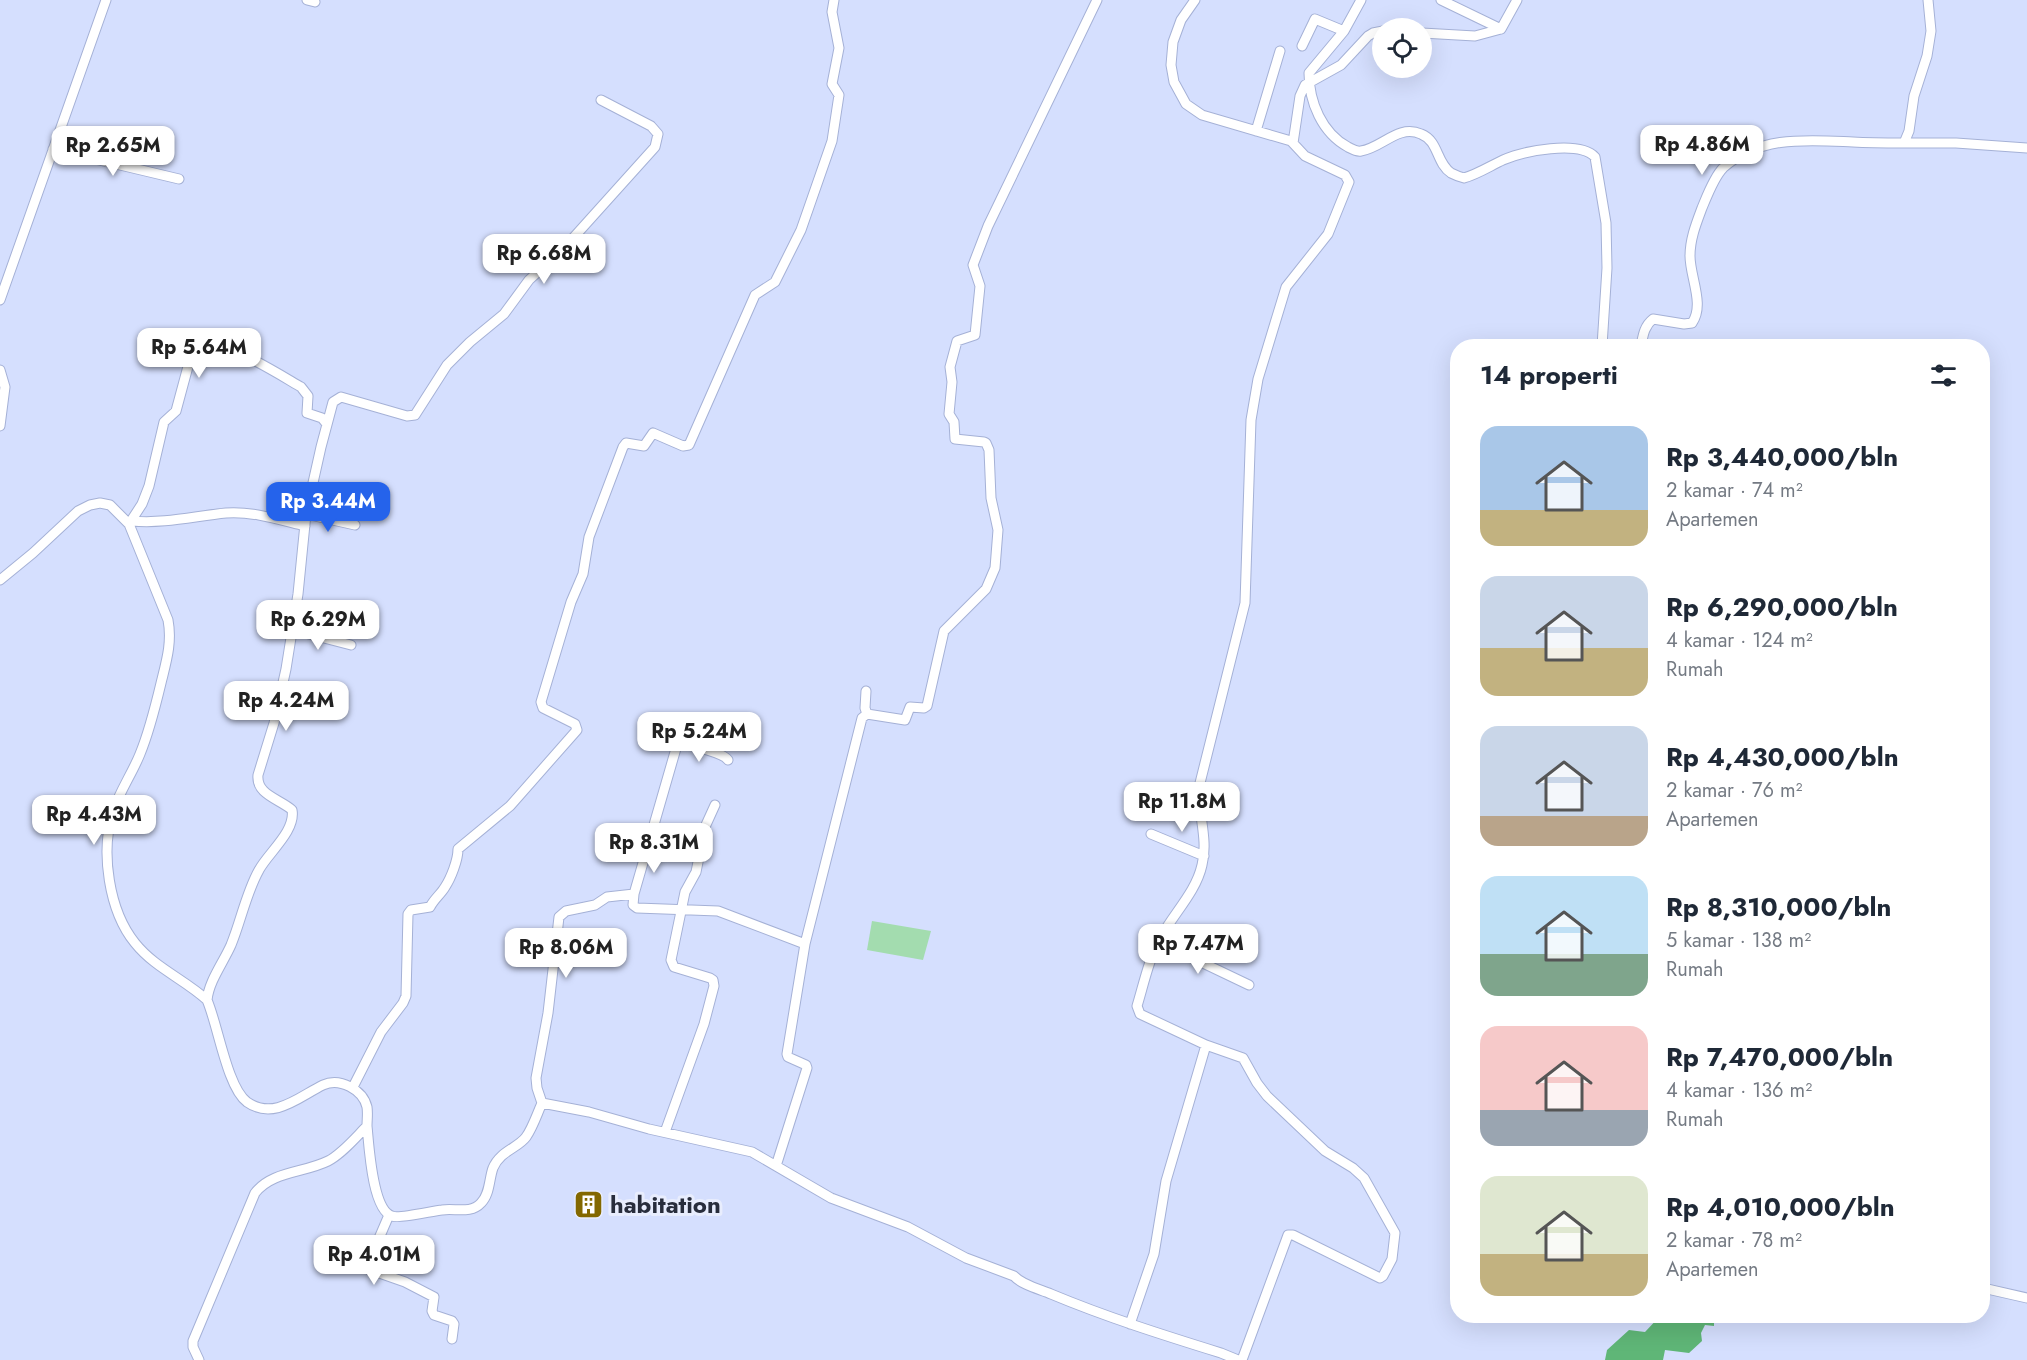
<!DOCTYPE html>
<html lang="id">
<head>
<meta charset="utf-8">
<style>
	body { margin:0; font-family:Jost,sans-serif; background:#f2f2f3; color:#1f2937; height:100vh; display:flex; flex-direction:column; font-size:22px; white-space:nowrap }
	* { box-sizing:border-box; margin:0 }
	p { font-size:20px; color:#747a83 }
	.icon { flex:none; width:33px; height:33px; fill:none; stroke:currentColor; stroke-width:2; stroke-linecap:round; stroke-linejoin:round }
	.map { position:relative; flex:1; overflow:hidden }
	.panel { position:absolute; left:1450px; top:339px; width:540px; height:984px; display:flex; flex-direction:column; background:#fff; border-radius:24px; box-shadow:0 6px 24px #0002 }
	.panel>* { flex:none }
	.controls { position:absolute; left:1372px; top:18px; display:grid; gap:12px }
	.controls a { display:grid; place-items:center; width:60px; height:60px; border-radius:50%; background:#fff; box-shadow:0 6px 24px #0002; font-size:30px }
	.price { position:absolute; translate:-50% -51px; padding:0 14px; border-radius:12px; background:#fff; color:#222; font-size:20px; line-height:39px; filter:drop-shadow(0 2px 3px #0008) }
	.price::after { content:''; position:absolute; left:50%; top:36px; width:18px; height:14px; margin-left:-9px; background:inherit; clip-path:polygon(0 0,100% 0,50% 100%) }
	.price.on { background:#2563eb; color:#fff }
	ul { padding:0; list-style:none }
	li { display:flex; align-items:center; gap:18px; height:150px; padding:0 30px }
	li span { display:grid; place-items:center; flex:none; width:168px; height:120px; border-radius:18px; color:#555 }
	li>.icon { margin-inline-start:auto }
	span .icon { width:72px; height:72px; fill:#fffc; stroke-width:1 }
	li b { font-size:26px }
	h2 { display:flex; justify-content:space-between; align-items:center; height:72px; padding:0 30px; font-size:26px }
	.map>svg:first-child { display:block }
</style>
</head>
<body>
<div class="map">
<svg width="2027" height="1360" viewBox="0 0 2027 1360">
	<rect width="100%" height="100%" fill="#d5dffe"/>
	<path fill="#a3dcaf" d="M872 921 931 931 923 960 867 950Z"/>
	<path fill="#5fb677" d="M1660 1316H1714V1326L1705 1325 1701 1333 1702 1341 1689 1353 1665 1350 1663 1360H1605L1607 1350 1629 1330 1645 1332Z"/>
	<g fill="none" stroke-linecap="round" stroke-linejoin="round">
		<defs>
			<path id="minor" d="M307 0 315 2
				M1361 0 1344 31 1309 73C1309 102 1322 133 1348 147 1352 149 1356 152 1361 151 1382 148 1398 124 1421 134 1439 141 1436 163 1451 173 1455 175 1460 177 1464 178 1478 174 1490 166 1503 160 1523 151 1579 140 1595 157L1606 223 1607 268 1602 346
				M1441 0 1501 29 1517 0
				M1928 0 1931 31 1927 56 1914 96 1909 131 1904 143H1956L2027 148
				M1422 33 1475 36 1501 29
				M1302 46 1315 19 1344 31
				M1256 131 1280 51
				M1293 143 1300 96 1305 85 1341 65 1368 36 1373 33 1383 31
				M53 149 179 179
				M0 300 106 0
				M1641 346C1643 336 1644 326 1653 319L1684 324 1692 323C1705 305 1690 277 1690 256 1690 239 1696 224 1702 208 1707 196 1714 177 1723 168 1760 135 1808 140 1853 142 1870 143 1887 143 1904 143
				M0 370 5 387 0 426
				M306 514 355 525
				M132 521C164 524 195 516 226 513 253 511 280 520 305 526
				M129 524 142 504 149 486 164 422 176 411 193 348 197 343C219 336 280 375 301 387L308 396 307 413 322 418 326 423
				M0 580 33 553 78 511 90 505 100 503 110 505 129 524 168 620C172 641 167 659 162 679 156 704 150 730 140 754 132 774 119 792 113 812 100 852 109 911 135 943 155 968 184 979 207 1000 218 1025 227 1087 247 1102 274 1121 300 1096 323 1085 340 1077 363 1090 367 1107 368 1113 367 1120 367 1126 356 1137 342 1154 328 1161 304 1173 272 1171 255 1193L193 1341V1347L199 1360
				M293 630 351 645
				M866 691 865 708 867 714
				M746 730 699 724 690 743 677 745 634 894 633 905 637 908 718 911 805 944
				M690 743C700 750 722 752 728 760
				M1151 834 1204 856
				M1159 942 1249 985
				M207 1000C209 981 223 963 231 945 241 921 246 893 259 870 268 853 296 831 292 810 280 799 256 795 258 775L274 723 286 669 298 594 306 514 321 447 333 402 341 397 407 416 415 415 447 365 470 342 504 314 529 280 565 247 655 147 658 134 651 126 601 100
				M1206 1045 1243 1058 1257 1083 1267 1096 1325 1151 1353 1168 1364 1178 1395 1233 1392 1259 1383 1276 1380 1278 1293 1235H1288L1242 1360
				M353 1087 381 1032 403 1003 406 996 408 914 411 910 430 907C434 899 441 894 445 887 451 878 458 860 458 849L510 806 577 730 575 724 543 708 541 702 571 602 583 574 589 537 623 447 626 443 644 446 653 433 683 446 689 445 755 295 775 282 801 230 832 141 839 95 832 84 839 48 832 12 834 0
				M542 1103 537 1088 536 1078 548 1013 559 917 566 911 595 905 607 897 634 894
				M367 1126C369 1145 372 1210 392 1216 399 1219 432 1211 442 1210 455 1208 471 1214 481 1203 490 1194 489 1179 493 1168 500 1151 518 1148 526 1137 533 1127 537 1114 542 1103L589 1112 649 1129 752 1152 831 1198 908 1227 966 1258 1014 1276C1022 1285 1039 1289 1051 1294 1106 1317 1163 1335 1221 1353L1238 1360
				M665 1132 704 1024 714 986 713 980 710 978 674 967 671 960 685 892 696 872 705 827 715 805
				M776 1166 807 1068 806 1065 788 1057 787 1054 805 944 862 718 867 714 905 720 910 707 924 708 927 706 944 631 986 589 995 568 998 530 991 498 989 450 986 443 984 442 955 439 954 422 949 414 952 382 950 367 957 341 975 335 980 286 973 265 988 226 1097 0
				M389 1215 368 1264V1269L405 1282 434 1297 432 1311 434 1315 452 1321 454 1324 452 1339
				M1983 1288 2027 1298
				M1130 1324 1154 1254 1166 1181 1206 1045 1140 1014 1137 1006C1144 983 1149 958 1161 937 1174 913 1196 892 1202 865 1209 837 1196 810 1200 783L1245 603 1251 420 1258 379 1286 287 1328 234 1349 182 1345 175 1305 156 1291 141 1202 115 1186 104 1174 82 1171 65 1173 42 1181 20 1195 0"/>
		</defs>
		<use href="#minor" stroke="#a5b1d6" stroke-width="11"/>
		<use href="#minor" stroke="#fff" stroke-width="9"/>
	</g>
	<defs>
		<symbol id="building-square" viewBox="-11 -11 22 22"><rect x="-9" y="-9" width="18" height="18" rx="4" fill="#836800" stroke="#e8edfd"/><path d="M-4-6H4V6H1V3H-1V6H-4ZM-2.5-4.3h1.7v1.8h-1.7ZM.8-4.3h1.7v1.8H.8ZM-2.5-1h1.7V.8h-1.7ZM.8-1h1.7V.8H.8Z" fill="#fff"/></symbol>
	</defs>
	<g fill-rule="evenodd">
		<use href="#building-square" x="572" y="1188" width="33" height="33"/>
	</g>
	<g text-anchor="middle" stroke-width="6" stroke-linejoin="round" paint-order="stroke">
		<g font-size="24" font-weight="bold" fill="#282d3c" stroke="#e8edfd" text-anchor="start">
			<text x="610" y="1213">habitation</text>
		</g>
	</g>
</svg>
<div class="controls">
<a><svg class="icon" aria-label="locate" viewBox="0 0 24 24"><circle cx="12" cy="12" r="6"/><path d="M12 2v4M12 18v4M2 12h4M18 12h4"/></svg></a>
</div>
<b class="price" style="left:1702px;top:176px">Rp 4.86M</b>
<b class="price" style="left:113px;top:177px">Rp 2.65M</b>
<b class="price" style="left:544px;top:285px">Rp 6.68M</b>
<b class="price" style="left:199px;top:379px">Rp 5.64M</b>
<b class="price on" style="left:328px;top:533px">Rp 3.44M</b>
<b class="price" style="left:318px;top:651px">Rp 6.29M</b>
<b class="price" style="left:286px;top:732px">Rp 4.24M</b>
<b class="price" style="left:699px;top:763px">Rp 5.24M</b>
<b class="price" style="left:1182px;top:833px">Rp 11.8M</b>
<b class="price" style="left:94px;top:846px">Rp 4.43M</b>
<b class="price" style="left:654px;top:874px">Rp 8.31M</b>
<b class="price" style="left:1198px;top:975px">Rp 7.47M</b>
<b class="price" style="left:566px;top:979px">Rp 8.06M</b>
<b class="price" style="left:374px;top:1286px">Rp 4.01M</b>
<section class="panel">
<h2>14 properti<svg class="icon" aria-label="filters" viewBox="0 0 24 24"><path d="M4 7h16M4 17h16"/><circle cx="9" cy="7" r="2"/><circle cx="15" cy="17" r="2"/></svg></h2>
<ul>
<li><span style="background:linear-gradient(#a9c7e8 70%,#c2b280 0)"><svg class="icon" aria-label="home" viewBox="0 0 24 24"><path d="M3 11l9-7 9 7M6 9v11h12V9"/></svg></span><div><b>Rp 3,440,000/bln</b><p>2 kamar · 74 m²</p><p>Apartemen</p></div></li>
<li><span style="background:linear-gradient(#c9d6e8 60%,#c2b280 0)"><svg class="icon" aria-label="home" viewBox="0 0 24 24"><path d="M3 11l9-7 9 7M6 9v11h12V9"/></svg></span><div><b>Rp 6,290,000/bln</b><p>4 kamar · 124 m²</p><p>Rumah</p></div></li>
<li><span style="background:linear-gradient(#c9d6e8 75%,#b9a48a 0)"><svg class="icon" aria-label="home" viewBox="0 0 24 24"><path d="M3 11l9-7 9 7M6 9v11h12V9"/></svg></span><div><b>Rp 4,430,000/bln</b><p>2 kamar · 76 m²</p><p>Apartemen</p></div></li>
<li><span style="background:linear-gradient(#bfe0f5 65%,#7fa58c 0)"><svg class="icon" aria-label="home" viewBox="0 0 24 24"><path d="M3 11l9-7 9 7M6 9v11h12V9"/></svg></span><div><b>Rp 8,310,000/bln</b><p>5 kamar · 138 m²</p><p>Rumah</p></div></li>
<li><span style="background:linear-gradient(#f6c9c9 70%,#9aa5b1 0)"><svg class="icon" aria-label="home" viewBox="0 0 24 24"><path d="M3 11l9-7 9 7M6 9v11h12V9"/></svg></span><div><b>Rp 7,470,000/bln</b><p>4 kamar · 136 m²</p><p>Rumah</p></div></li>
<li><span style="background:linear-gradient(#dfe7d0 65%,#c2b280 0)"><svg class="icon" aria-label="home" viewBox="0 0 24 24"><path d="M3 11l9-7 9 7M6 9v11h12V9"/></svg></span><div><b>Rp 4,010,000/bln</b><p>2 kamar · 78 m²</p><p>Apartemen</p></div></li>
</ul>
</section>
</div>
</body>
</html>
